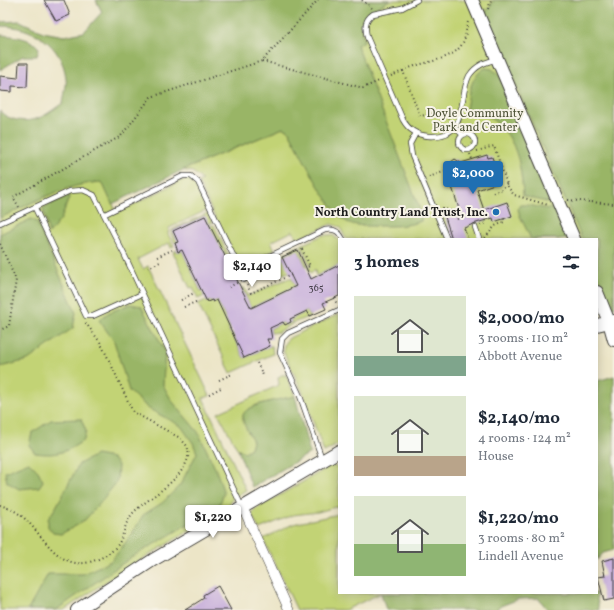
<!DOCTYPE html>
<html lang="en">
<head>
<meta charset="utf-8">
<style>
	body { margin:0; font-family:Vollkorn,serif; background:#f2f2f3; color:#1f2937; height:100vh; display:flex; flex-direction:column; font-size:15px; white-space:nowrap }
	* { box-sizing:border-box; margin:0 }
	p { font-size:13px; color:#747a83 }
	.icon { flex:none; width:22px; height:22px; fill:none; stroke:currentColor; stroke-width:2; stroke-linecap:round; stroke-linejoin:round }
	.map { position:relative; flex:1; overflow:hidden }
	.drawer { position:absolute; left:338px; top:238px; width:260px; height:356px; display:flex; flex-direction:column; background:#fff; border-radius:0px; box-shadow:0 2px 10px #0003 }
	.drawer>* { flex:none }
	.price { position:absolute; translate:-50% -34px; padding:0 9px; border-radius:4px; background:#fff; color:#222; font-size:13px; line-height:26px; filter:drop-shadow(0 1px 2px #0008) }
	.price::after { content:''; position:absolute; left:50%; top:24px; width:12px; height:9px; margin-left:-6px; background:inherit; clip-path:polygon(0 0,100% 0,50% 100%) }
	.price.on { background:#1f6fb2; color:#fff }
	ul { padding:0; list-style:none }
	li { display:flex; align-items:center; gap:12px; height:100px; padding:0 16px }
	li span { display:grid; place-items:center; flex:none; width:112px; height:80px; border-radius:0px; color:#555 }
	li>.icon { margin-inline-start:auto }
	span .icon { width:48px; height:48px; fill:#fffc; stroke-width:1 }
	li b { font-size:17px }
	h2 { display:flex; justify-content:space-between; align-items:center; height:48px; padding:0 16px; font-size:17px }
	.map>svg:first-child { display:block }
</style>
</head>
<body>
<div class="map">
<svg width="614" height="610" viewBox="0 0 614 610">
	<rect width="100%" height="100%" fill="#f7f3e8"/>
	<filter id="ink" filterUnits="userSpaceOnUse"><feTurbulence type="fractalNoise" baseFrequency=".025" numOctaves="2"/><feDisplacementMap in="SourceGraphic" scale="8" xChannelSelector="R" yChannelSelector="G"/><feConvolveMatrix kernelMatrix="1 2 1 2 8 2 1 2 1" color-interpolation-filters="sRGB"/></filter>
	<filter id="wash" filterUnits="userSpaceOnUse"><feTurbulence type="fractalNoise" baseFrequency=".012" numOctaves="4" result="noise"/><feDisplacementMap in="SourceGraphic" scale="16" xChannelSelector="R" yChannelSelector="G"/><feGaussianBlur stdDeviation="0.9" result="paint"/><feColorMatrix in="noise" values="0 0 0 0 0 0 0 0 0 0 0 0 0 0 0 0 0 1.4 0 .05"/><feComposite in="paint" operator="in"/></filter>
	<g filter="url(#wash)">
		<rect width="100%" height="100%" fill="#ece5c7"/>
		<path fill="#c2d375" stroke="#6f7848" d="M96 0H614V307L597 311V239H346L340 227 331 224 297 239 293 231 271 242 275 250 252 261H243L237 256 234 257 198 182 202 180 193 172 183 170 283 128 288 130 338 216 315 100 103 182 117 213 180 181 187 179 195 184 207 210 169 228 168 234 174 246 171 248 169 243 138 259 143 269 148 266 210 396 203 398 246 490 232 499 228 507 110 579 64 610H0V148L138 83Z
			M208 213 213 222 209 224 205 216 173 231 178 242 175 243 171 233 172 230Z
			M214 225 238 276 235 277 210 226Z
			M323 235H332L339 240V265L316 276 315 269 311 273 308 268 311 266 301 245Z
			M299 246 308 265 306 266 298 250 291 253 290 250Z
			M177 250 178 252 182 250 201 292 207 290 204 296 198 299 193 287 190 288 173 252Z
			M288 252 290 272 279 275 273 263 247 275 245 269 249 270Z
			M289 278H292L296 286 251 308 242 288 244 287 248 296Z
			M206 300 207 302 212 300 213 302 217 300 230 328 228 329 231 335H233L244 358 270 346H272L273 354 231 373 198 304Z
			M307 311 310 316 293 323 290 320Z
			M339 314V444L324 452 303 393 284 353C282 346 285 341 291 337Z
			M283 322 285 325 291 322 292 324 279 332 271 333 270 329Z
			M281 375H286L295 396 256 405 243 419 253 441 251 448 245 452 238 450 218 413 279 385 278 378Z
			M332 465 339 468 337 482 339 484V506L318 512 293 515 259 529 252 515 254 510Z
			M339 514V593H381L345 610H297L263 539 293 524Z"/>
		<path fill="#99b566" stroke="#5a6841" d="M96 0H390C372 11 355 14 364 40L363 42 357 45 422 215 421 221C408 226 397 226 383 226 372 226 357 227 347 222 328 211 300 151 288 130L283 128 183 170 112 204 102 182C65 184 34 202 0 218V111C8 121 27 123 39 118 47 115 55 108 63 103 64 95 67 86 66 78 62 44 32 26 0 26V22L20 21 43 32 64 36 84 32 102 12Z
			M494 0H614V308L609 301 597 274V239H582L485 13Z
			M0 35C13 36 30 37 39 48L37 56H23L0 70Z
			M485 68 492 69 499 75 555 202 550 203 523 196C521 155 512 118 466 109 469 93 470 77 485 68Z
			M70 195 61 219 49 234 43 208Z
			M521 205C534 204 544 211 557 208L570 239H531L520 216 518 209Z
			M31 219 37 222 76 313 73 328 28 360 0 367V234Z
			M130 304 141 306 165 351 163 385 172 401 198 432 216 470 224 493 219 506 132 557 56 610H28L48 574H83L111 561 130 537 143 515 162 503 180 485 197 453 193 443 181 426 149 409 129 391 114 341 99 320 108 313Z
			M614 376V550L603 553 597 560V381Z
			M295 396 310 453 252 487 238 450 245 452 251 448 253 441C250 435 241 422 243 415 246 404 284 399 295 396Z
			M81 419 86 431 84 440C67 452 57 456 35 453L29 445 32 433 51 420Z
			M96 455 112 458 118 465 117 481 103 500 83 522 61 534 53 533 48 527V519L56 507 79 464Z
			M29 462 38 471 43 481 39 487 19 489 7 482 5 472Z
			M381 593H596L599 610H548L538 598 519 599 498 607 497 610H386Z"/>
		<g id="blocks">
			<path fill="#c5abda" d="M44 0H64L70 15 56 21Z
				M19 63H28L27 87 12 86V92L0 91V76L18 78Z
				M487 155 488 158 492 157 499 177 496 179 497 183 477 190 484 210 507 202 512 216 494 222 493 218 473 224 464 228 468 239H452L445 217 460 212 446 168 451 167V162L455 159 461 163Z
				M205 216 251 308 296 286 282 257 298 250 311 279 339 265V296L323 303 326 309 310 316 307 311 290 319 291 322 285 325 283 322 270 328 272 339H267L270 346 244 358 217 300 213 302 212 300 207 302 182 250 178 252 175 243 178 242 173 231Z
				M614 558V599L604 601 598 577 605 576 602 561Z
				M218 586 231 610H185L204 598 203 595Z"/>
		</g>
	</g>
	<g filter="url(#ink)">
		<use href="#blocks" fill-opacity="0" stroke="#3b3a36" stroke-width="1"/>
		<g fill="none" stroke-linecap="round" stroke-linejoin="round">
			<defs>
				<path id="service" d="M417 0 402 8 373 14C364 20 365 28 367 37L403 120C408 129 417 135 428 136 470 139 457 100 469 76 476 65 486 62 497 59
					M454 127 463 135
					M416 133 410 144 412 156 447 239
					M459 142a8 8 0 1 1 16 0a8 8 0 1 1-16 0Z
					M35 208 86 316H93L142 294
					M105 214 183 176H191L198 182 234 257 242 265H251L325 230C334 228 339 231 343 239
					M0 223 70 191 83 190 94 195 125 256 242 507
					M475 227 479 239
					M237 262 244 280
					M322 459 300 396 280 353 282 339 288 333 339 310"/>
				<path id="minor" d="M243 508 289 610"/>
				<path id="tertiary" d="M472 0 574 239
					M597 292 609 322 614 340
					M597 325 614 321
					M77 610 153 560 339 451"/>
			</defs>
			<use href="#service" stroke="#3b3a36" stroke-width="6"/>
			<use href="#minor" stroke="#3b3a36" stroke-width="10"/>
			<use href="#tertiary" stroke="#3b3a36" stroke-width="14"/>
			<path stroke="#3b3a36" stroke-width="2" stroke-dasharray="1 3" stroke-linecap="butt" d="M362 0 372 8
				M488 9 491 0
				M262 61 363 88 379 81
				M403 71C420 61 452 62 462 44 467 37 465 27 469 20
				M391 76 403 71 420 116 441 112 451 119
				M477 151 494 146 508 187 514 195 548 205
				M470 154 472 159
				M429 177 446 171
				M493 193 502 189 507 183
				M568 200 614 204
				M19 207 13 197 121 136 151 97 262 61 318 0
				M442 208 457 213 460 218 454 220
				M480 225 486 223 485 218
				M485 238 495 226 504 222V219
				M0 244 16 280 9 326 0 330
				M302 249 310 266 306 267
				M157 257 172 250
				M148 268 162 261
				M247 285 251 293 291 275
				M229 287 239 282
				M334 298 337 304
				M181 300 194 293
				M184 307 198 301
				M257 363 264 377
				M219 380 232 374
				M209 394 223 387
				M0 505C6 507 14 510 19 514 38 527 51 559 76 563 90 565 112 555 119 543 125 532 125 520 135 511 149 497 197 472 187 446L180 438 133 412 109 360 100 342 85 322"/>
			<use href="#service" stroke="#fff" stroke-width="4.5"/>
			<use href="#minor" stroke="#fff" stroke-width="9"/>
			<use href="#tertiary" stroke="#fff" stroke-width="12"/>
		</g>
	</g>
	<circle fill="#1f6fb2" stroke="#f7f3e8" stroke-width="1.5" cx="496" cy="212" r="4"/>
	<g text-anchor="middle" stroke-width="4" stroke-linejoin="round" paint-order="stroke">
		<g font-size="10" fill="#46404c">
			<text x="316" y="291">365</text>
		</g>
		<g font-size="12" fill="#4e5337" stroke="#f7f3e8">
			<text x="475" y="117">Doyle Community<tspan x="475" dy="14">Park and Center</tspan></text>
		</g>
		<g font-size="12" font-weight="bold" fill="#1c1c1c" stroke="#f7f3e8" text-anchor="end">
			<text x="488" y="216">North Country Land Trust, Inc.</text>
		</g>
	</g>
</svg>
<b class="price on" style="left:473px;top:195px">$2,000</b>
<b class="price" style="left:252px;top:288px">$2,140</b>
<b class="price" style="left:213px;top:539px">$1,220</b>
<section class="drawer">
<h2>3 homes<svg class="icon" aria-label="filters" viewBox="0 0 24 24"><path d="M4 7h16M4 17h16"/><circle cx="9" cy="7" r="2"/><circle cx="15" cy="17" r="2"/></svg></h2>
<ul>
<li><span style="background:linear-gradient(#dfe7d0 75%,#7fa58c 0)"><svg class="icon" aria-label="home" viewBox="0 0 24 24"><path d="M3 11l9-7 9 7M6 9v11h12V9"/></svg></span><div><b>$2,000/mo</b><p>3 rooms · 110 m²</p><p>Abbott Avenue</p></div></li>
<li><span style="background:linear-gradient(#dfe7d0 75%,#b9a48a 0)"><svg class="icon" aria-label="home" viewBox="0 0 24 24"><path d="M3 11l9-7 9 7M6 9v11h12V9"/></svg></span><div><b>$2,140/mo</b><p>4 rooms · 124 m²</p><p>House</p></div></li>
<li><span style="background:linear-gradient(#dfe7d0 60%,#8fb573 0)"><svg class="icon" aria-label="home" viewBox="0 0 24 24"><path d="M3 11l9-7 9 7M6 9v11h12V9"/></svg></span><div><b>$1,220/mo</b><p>3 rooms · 80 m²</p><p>Lindell Avenue</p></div></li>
</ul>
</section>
</div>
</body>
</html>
